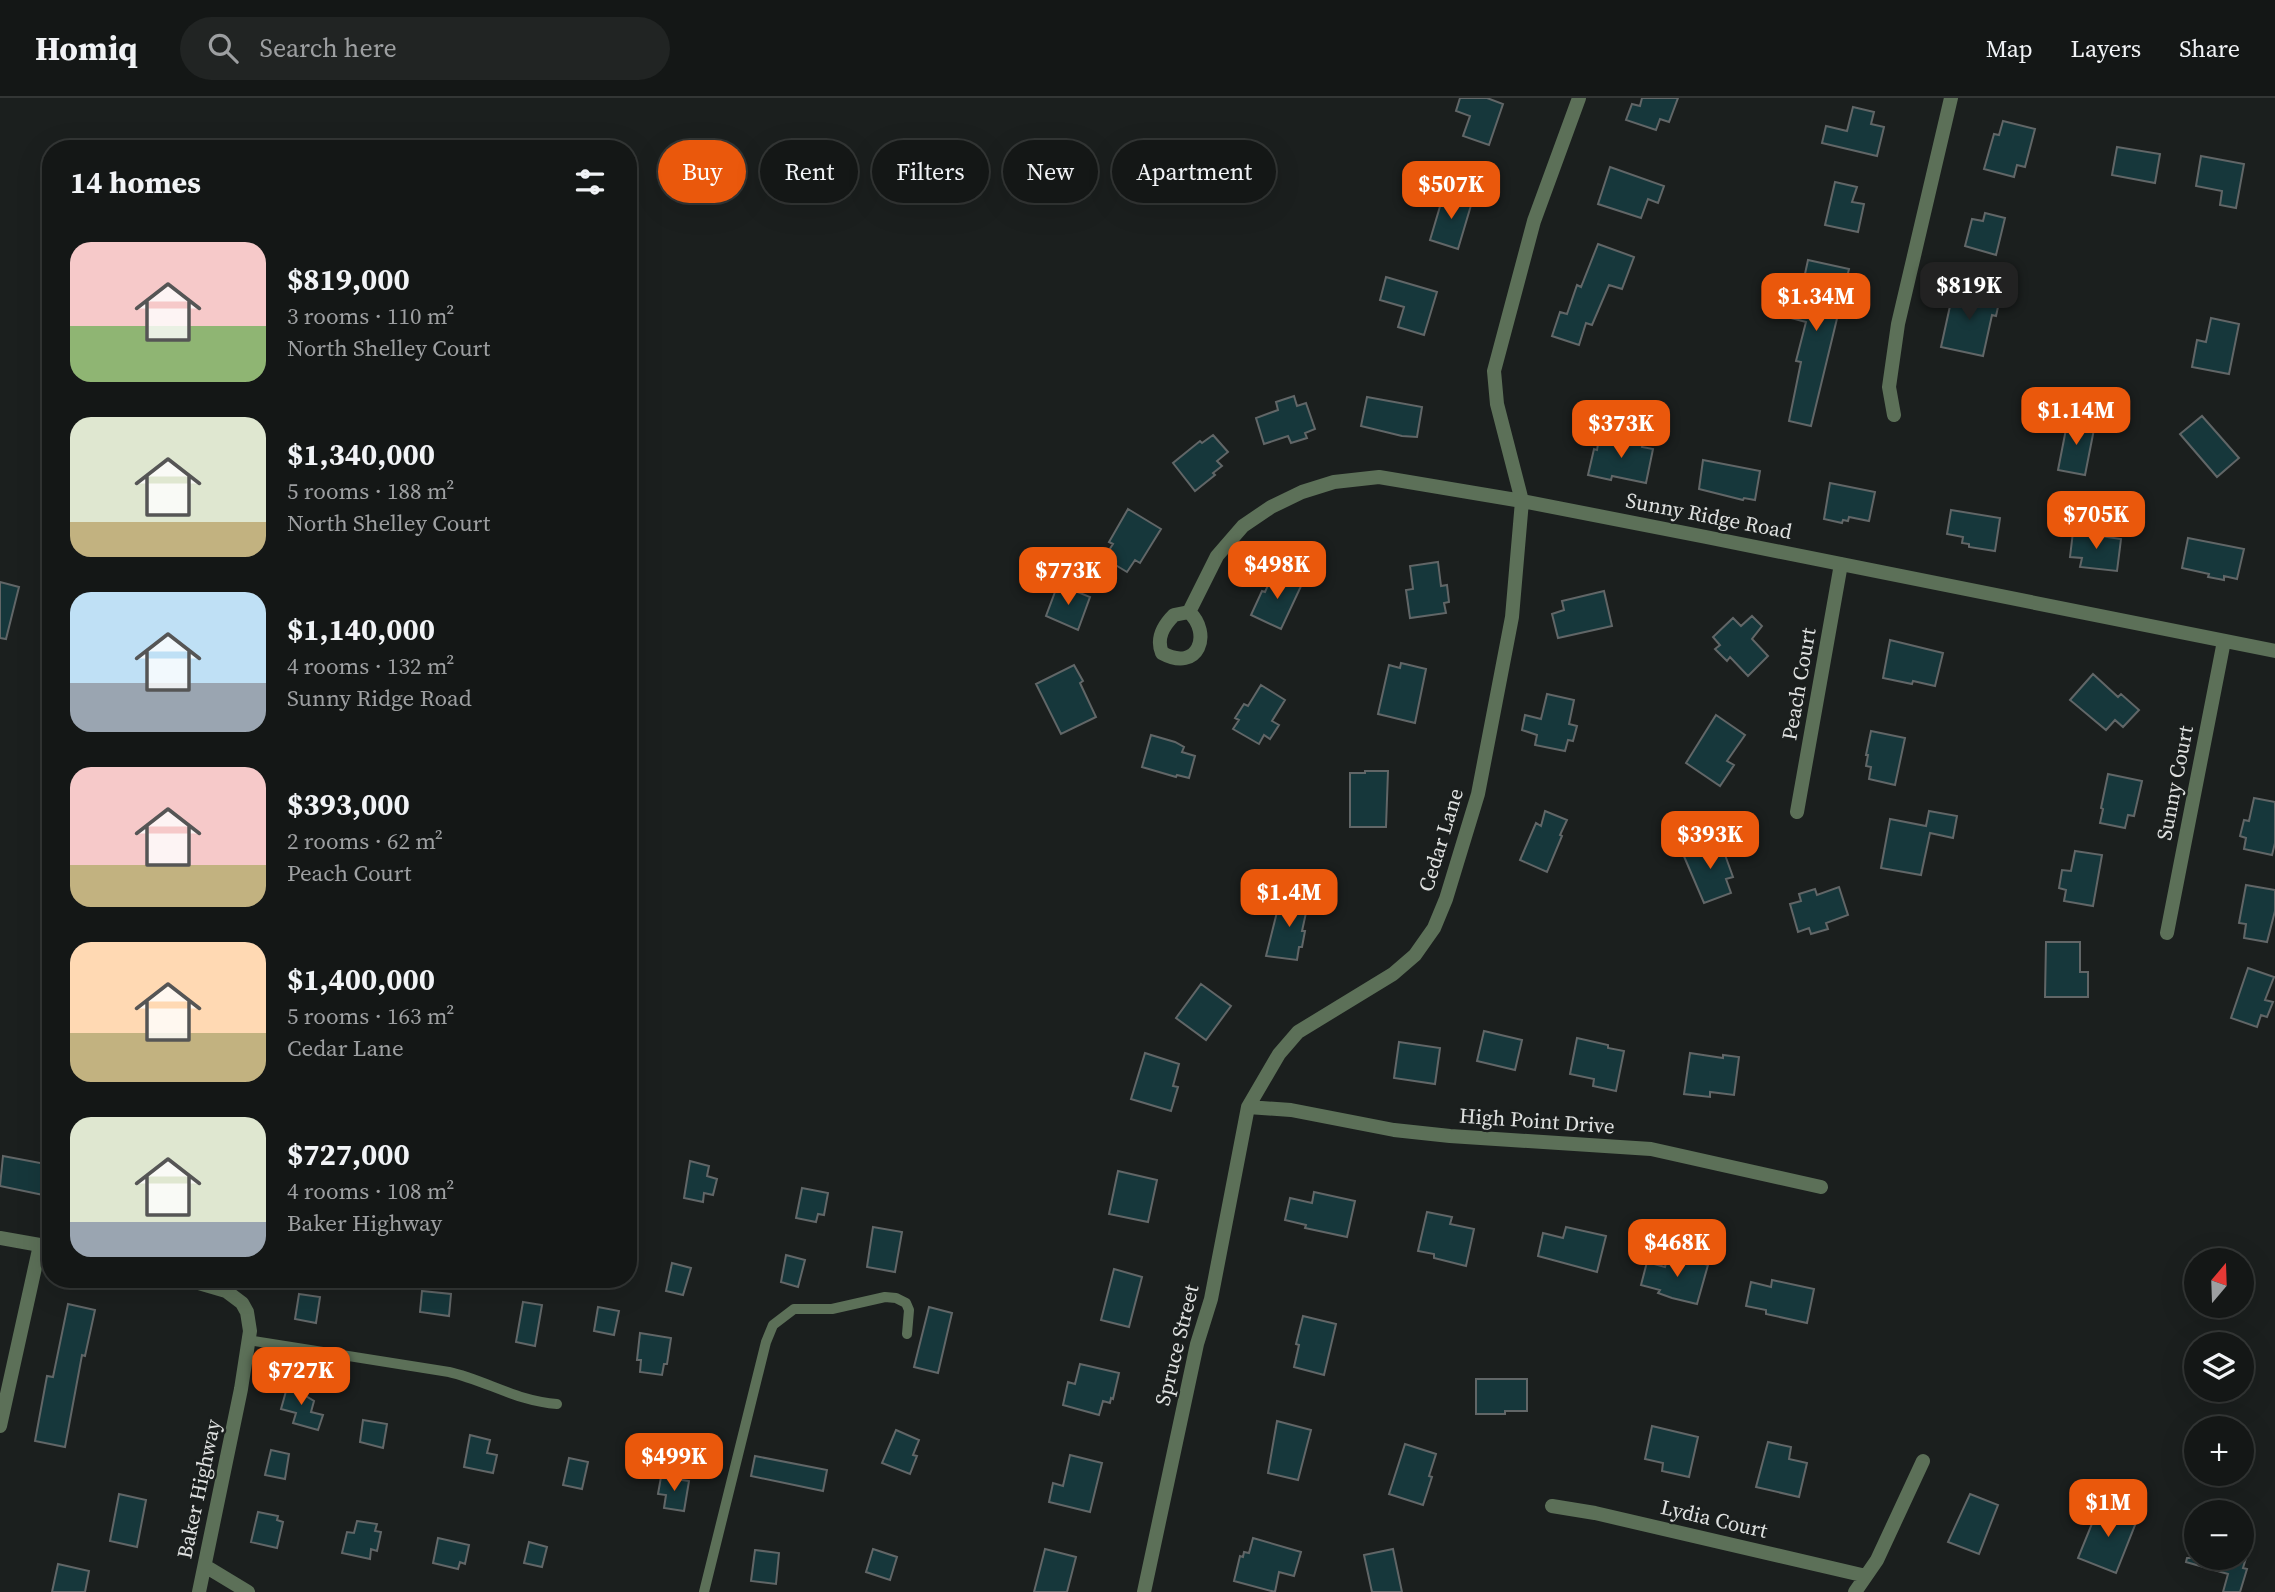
<!DOCTYPE html>
<html lang="en">
<head>
<meta charset="utf-8">
<style>
	body { margin:0; font-family:"Source Serif 4",serif; background:#212423; color:#f1f3f6; height:100vh; display:flex; flex-direction:column; font-size:26px; white-space:nowrap }
	* { box-sizing:border-box; margin:0 }
	p { font-size:23px; color:#9d9fa1 }
	.icon { flex:none; width:38px; height:38px; fill:none; stroke:currentColor; stroke-width:2; stroke-linecap:round; stroke-linejoin:round }
	.map { position:relative; flex:1; overflow:hidden }
	.side { position:absolute; left:42px; top:42px; width:595px; height:1148px; display:flex; flex-direction:column; background:#141716; border-radius:28px; box-shadow:0 7px 28px #0002,0 0 0 2px #333635 }
	.side>* { flex:none }
	.banner { position:absolute; left:658px; top:42px; width:665px; height:63px; display:flex; gap:14px }
	.needle { width:46px; rotate:19deg }
	.fabs { position:absolute; left:2184px; top:1150px; display:grid; gap:14px }
	.fabs a { display:grid; place-items:center; width:70px; height:70px; border-radius:50%; background:#141716; box-shadow:0 7px 28px #0002,0 0 0 2px #333635; font-size:35px }
	.price { position:absolute; translate:-50% -60px; padding:0 16px; border-radius:14px; background:#ea580c; color:#fff; font-size:23px; line-height:46px; filter:drop-shadow(0 2px 4px #0008) }
	.price::after { content:''; position:absolute; left:50%; top:42px; width:21px; height:16px; margin-left:-10px; background:inherit; clip-path:polygon(0 0,100% 0,50% 100%) }
	.price.current { background:#222; color:#fff }
	ul { padding:0; list-style:none }
	li { display:flex; align-items:center; gap:21px; height:175px; padding:0 28px }
	li span { display:grid; place-items:center; flex:none; width:196px; height:140px; border-radius:21px; color:#555 }
	li>.icon { margin-inline-start:auto }
	span .icon { width:84px; height:84px; fill:#fffc; stroke-width:1 }
	li b { font-size:30px }
	h2 { display:flex; justify-content:space-between; align-items:center; height:84px; padding:0 28px; font-size:30px }
	.chip { padding:0 24px; border-radius:32px; background:#141716; box-shadow:0 7px 28px #0002,0 0 0 2px #333635; font-size:24px; line-height:63px }
	.chip.current { background:#ea580c; color:#fff }
	header { display:flex; align-items:center; gap:42px; box-sizing:border-box; height:98px; padding:0 35px; background:#141716; border-bottom:2px solid #333635 }
	header strong { font-size:33px }
	nav { display:flex; gap:38px; margin-inline-start:auto; font-size:24px }
	.search { width:490px; height:63px; background:#212423; display:flex; align-items:center; gap:18px; box-sizing:border-box; padding:0 24px; border-radius:38px; color:#9d9fa1; font-size:26px }
	.map>svg:first-child { display:block }
</style>
</head>
<body>
<header>
<strong>Homiq</strong>
<div class="search"><svg class="icon" aria-label="search" viewBox="0 0 24 24"><circle cx="10" cy="10" r="6"/><path d="M15 15l6 6"/></svg>Search here</div>
<nav><a>Map</a><a>Layers</a><a>Share</a></nav>
</header>
<div class="map">
<svg width="2275" height="1494" viewBox="0 0 2275 1494">
	<rect width="100%" height="100%" fill="#1b1f1e"/>
	<path fill="#16373b" stroke="#616667" stroke-width="2" d="M1460 0H1487L1503 6 1489 47 1463 38 1470 18 1456 13Z
		M1642 0H1678L1669 24 1660 21 1656 32 1626 22 1632 6 1640 8Z
		M1853 9 1874 14 1871 26 1884 29 1877 58 1822 45 1826 28 1847 33Z
		M2003 23 2035 31 2025 69 2017 67 2014 79 1984 71 1994 36 1999 37Z
		M2117 49 2160 56 2155 85 2112 77Z
		M2201 58 2244 66 2236 110 2220 107 2222 93 2196 88Z
		M1610 69 1664 88 1658 105 1648 101 1641 120 1598 106Z
		M1835 84 1857 89 1852 104 1864 106 1858 134 1825 127Z
		M1444 95 1472 104 1458 151 1430 142Z
		M1985 115 2005 120 1996 157 1965 148 1972 121 1983 123Z
		M1598 146 1634 159 1622 191 1609 187 1592 227 1586 225 1579 247 1552 238 1560 214 1567 216 1577 187 1581 189Z
		M1808 162 1849 171 1811 328 1789 323 1801 264 1796 263 1806 224 1791 220 1799 184 1803 185Z
		M1386 179 1437 194 1424 237 1398 229 1404 209 1380 202Z
		M1959 192 2000 200 1996 218 1992 217 1983 258 1941 249 1952 199 1957 200Z
		M2211 220 2239 226 2229 276 2192 269 2197 242 2206 244Z
		M1294 298 1297 308 1306 305 1315 331 1305 335 1307 340 1291 345 1288 338 1264 346 1256 320 1278 312 1276 304Z
		M1367 299 1422 309 1417 339 1402 338 1361 328Z
		M2202 318 2239 360 2217 379 2180 336Z
		M2068 321 2095 326 2085 377 2058 372Z
		M1213 337 1228 354 1217 363 1222 368 1213 375 1215 377 1195 393 1173 365 1200 343 1202 345Z
		M1622 338 1643 342 1642 349 1653 351 1646 385 1612 378 1611 382 1588 377 1594 351 1597 352 1599 341 1620 345Z
		M1703 362 1760 373 1755 402 1744 400 1743 402 1699 391Z
		M1830 385 1875 394 1869 423 1849 419 1848 423 1843 422 1842 425 1824 421Z
		M1128 411 1161 431 1140 465 1135 462 1127 474 1104 460 1113 446 1109 444Z
		M1951 412 2000 420 1995 453 1969 449V446L1962 445 1963 439 1947 436Z
		M2073 434 2121 441 2117 473 2080 469 2082 460 2070 459Z
		M2188 440 2244 451 2237 481 2224 478V482L2208 479 2209 476 2182 470Z
		M1438 464 1441 488 1447 487 1449 504 1444 505 1446 515 1410 520 1406 492 1413 491 1410 468Z
		M1278 476 1302 486 1281 531 1251 517 1262 493 1265 494 1269 485 1273 487Z
		M0 484 19 489 6 541 0 540Z
		M1058 486 1090 499 1078 532 1046 518Z
		M1604 493 1612 528 1558 540 1552 516 1564 512 1562 503Z
		M1752 518 1762 528 1752 541 1768 558 1748 578 1730 559 1727 563 1715 551 1720 547 1713 539 1733 520 1741 528Z
		M1890 542 1943 555 1935 588 1913 583 1912 586 1883 580Z
		M1401 565 1426 571 1415 625 1378 616 1389 567 1400 570Z
		M1074 567 1083 583 1080 585 1096 619 1061 636 1036 586Z
		M2093 576 2118 599 2121 596 2139 612 2123 629 2115 622 2106 632 2070 602Z
		M1261 587 1285 602 1272 623 1279 627 1270 641 1264 637 1259 646 1233 631 1239 622 1235 620 1244 606 1248 608Z
		M1547 596 1574 602 1569 626 1577 628 1573 643 1568 642 1565 653 1535 647 1537 637 1522 632 1525 617 1541 621Z
		M1716 617 1745 637 1727 663 1734 667 1720 688 1686 665Z
		M1871 633 1905 640 1895 687 1869 681 1871 669 1866 668 1868 657H1866Z
		M1151 637 1175 644 1184 649 1182 654 1195 658 1189 680 1177 677 1176 679 1142 669Z
		M1365 673H1388L1386 729H1350V675H1365Z
		M2108 676 2142 683 2134 718 2128 717 2125 730 2100 725 2103 711 2101 710Z
		M2254 700 2275 704V745L2272 757 2244 751 2246 740 2240 738 2244 722 2249 723Z
		M1545 713 1567 722 1560 737 1562 738 1547 774 1520 762 1536 725 1541 728Z
		M1929 713 1957 718 1953 740 1930 735 1921 777 1881 770 1890 721 1926 728Z
		M1720 743 1733 779 1726 781 1731 795 1704 805 1683 756Z
		M2075 753 2102 757 2093 808 2064 803 2066 792 2059 790 2062 772 2071 773Z
		M2246 787 2275 792V813L2267 844 2244 840 2246 826 2239 825Z
		M1839 789 1848 817 1826 825 1828 831 1811 836 1809 830 1798 834 1790 806 1801 803 1799 796 1815 791 1817 797Z
		M1285 796 1309 801 1302 833H1305L1302 849H1299L1297 862 1266 858 1277 814 1281 815Z
		M2046 844H2080V874H2088V899H2045Z
		M2248 870 2274 879 2265 902 2273 904 2267 919 2261 917 2257 929 2231 920Z
		M1201 886 1231 908 1206 942 1176 920Z
		M1484 933 1522 942 1515 972 1477 963Z
		M1577 940 1608 947V950L1624 953 1616 993 1593 988 1594 981 1570 976Z
		M1399 944 1440 950 1435 986 1394 980Z
		M1145 955 1179 966 1173 988 1178 989 1171 1013 1131 1001Z
		M1690 955 1723 960V957L1739 959 1734 997 1710 994V999L1684 996Z
		M3 1058 51 1067 48 1098 0 1088Z
		M690 1063 709 1068 707 1078 717 1081 713 1097 704 1095 703 1104 684 1100Z
		M1118 1073 1157 1082 1148 1124 1109 1116Z
		M802 1090 828 1095 824 1117 818 1116 816 1124 796 1120Z
		M1314 1094 1355 1103 1347 1139 1305 1130 1306 1127 1285 1122 1290 1100 1312 1105Z
		M1427 1114 1452 1119 1450 1126 1474 1131 1466 1168 1434 1160V1156L1418 1153Z
		M873 1129 902 1134 895 1174 867 1169Z
		M1566 1129 1606 1138 1597 1174 1538 1158 1543 1135 1563 1140Z
		M1669 1156 1708 1167 1697 1206 1672 1200 1658 1195 1660 1192 1641 1187 1647 1164 1665 1169Z
		M786 1157 805 1162 798 1189 781 1184Z
		M672 1165 691 1170 683 1197 666 1193Z
		M1114 1171 1142 1179 1129 1229 1101 1222Z
		M1772 1182 1814 1191 1807 1225 1766 1216V1212L1746 1208 1751 1184 1771 1189Z
		M422 1193 451 1196 449 1218 420 1214Z
		M299 1196 320 1199 316 1225 295 1221Z
		M523 1204 542 1207 535 1248 516 1244Z
		M68 1206 95 1212 85 1258 82 1257 65 1349 35 1343 47 1278 53 1279Z
		M598 1209 619 1213 614 1237 594 1233Z
		M929 1209 952 1215 938 1275 914 1269Z
		M1303 1218 1336 1226 1324 1277 1294 1269 1299 1247 1296 1246Z
		M640 1235 671 1240 667 1266H664L662 1277 640 1274 641 1262H637Z
		M1080 1266 1119 1275 1113 1301 1111 1300 1110 1305 1103 1303 1099 1317 1063 1307 1068 1284 1075 1286Z
		M1476 1281H1527V1313H1505V1316H1476Z
		M288 1286 308 1292 306 1298 314 1303 311 1314 323 1317 318 1332 293 1325 296 1315 281 1311Z
		M363 1322 387 1326 383 1350 360 1344Z
		M1277 1323 1311 1332 1298 1382 1268 1375Z
		M1652 1328 1698 1339 1689 1379 1662 1373 1663 1365 1645 1361Z
		M896 1332 919 1342 913 1357 917 1358 910 1376 882 1365Z
		M470 1337 490 1342 487 1355 497 1357 493 1375 464 1369Z
		M1768 1344 1791 1349 1789 1361 1807 1365 1799 1399 1756 1389Z
		M1405 1346 1436 1356 1429 1378 1432 1379 1423 1407 1389 1396Z
		M271 1352 289 1356 285 1381 265 1377Z
		M1070 1357 1102 1365 1090 1414 1049 1404 1053 1385 1063 1388Z
		M755 1358 827 1372 823 1393 751 1378Z
		M569 1360 588 1364 582 1391 563 1387Z
		M661 1379 689 1383 684 1413 664 1410 666 1397 658 1396Z
		M119 1396 146 1402 137 1449 110 1443Z
		M1970 1396 1998 1407 1979 1456 1948 1444Z
		M2100 1406 2137 1422 2116 1475 2078 1460Z
		M258 1414 278 1418 277 1422 283 1424 277 1450 251 1444Z
		M357 1423 377 1426 375 1433 381 1434 377 1453 371 1451 370 1461 342 1455 347 1434 354 1435Z
		M438 1440 469 1447 465 1466 460 1464 458 1471 433 1465Z
		M1253 1440 1301 1454 1294 1478 1279 1474 1275 1494 1234 1483 1240 1458 1243 1459 1244 1454 1249 1455Z
		M529 1444 547 1449 542 1469 524 1465Z
		M873 1451 897 1459 890 1482 866 1474Z
		M1045 1451 1076 1459 1067 1494H1034Z
		M1393 1451 1402 1494H1372L1364 1457Z
		M755 1452 779 1455 776 1486 751 1483Z
		M2187 1460H2246L2243 1470 2247 1471 2240 1494H2223L2228 1476 2186 1464Z
		M58 1466 89 1473 85 1494H52Z"/>
	<g fill="none" stroke-linecap="round" stroke-linejoin="round">
		<path stroke="#5c7058" stroke-width="10" d="M248 1242 449 1274C485 1282 519 1304 557 1306
			M704 1494 766 1244 773 1227 794 1211H832L885 1199 896 1200 906 1205 909 1212 907 1236"/>
		<path stroke="#5c7058" stroke-width="14" d="M1894 317 1889 289 1898 226 1951 0
			M1189 514 1217 458 1243 428 1271 409 1302 394 1334 384 1379 379 1522 403 1706 439 2275 553
			M1189 514C1212 535 1199 575 1162 555 1156 540 1163 528 1174 517Z
			M1797 714 1841 466
			M2167 835 2224 543
			M1248 1009 1291 1012 1394 1032 1450 1038 1651 1051 1821 1089
			M0 1140 51 1149
			M185 1181 226 1193 242 1205 247 1214 250 1233 241 1291 199 1494
			M0 1328 40 1147
			M1552 1408 1595 1415 1866 1478
			M205 1468 248 1494
			M1144 1494 1197 1246 1211 1201 1248 1009 1279 956 1298 934 1393 876 1415 857 1434 830 1446 801 1478 696 1512 519 1522 403 1497 306 1494 273 1534 123 1579 0
			M1855 1494 1877 1462 1923 1363"/>
	</g>
	<g text-anchor="middle" stroke-width="5" stroke-linejoin="round" paint-order="stroke">
		<g font-size="21" fill="#dfe1e0" stroke="#1b1f1e">
			<text transform="translate(1709 418) rotate(11)" y="7">Sunny Ridge Road</text>
			<text transform="translate(1799 586) rotate(-80)" y="7">Peach Court</text>
			<text transform="translate(2175 685) rotate(-79)" y="7">Sunny Court</text>
			<text transform="translate(1441 742) rotate(-73)" y="7">Cedar Lane</text>
			<text transform="translate(1537 1023) rotate(4)" y="7">High Point Drive</text>
			<text transform="translate(1177 1247) rotate(-76)" y="7">Spruce Street</text>
			<text transform="translate(199 1391) rotate(-78)" y="7">Baker Highway</text>
			<text transform="translate(1714 1421) rotate(13)" y="7">Lydia Court</text>
		</g>
	</g>
</svg>
<div class="fabs">
<a><svg class="needle" viewBox="-14 -14 28 28"><path d="M0-13l5 13h-10z" fill="#e53935"/><path d="M0 13l5-13h-10z" fill="#9d9fa1"/></svg></a>
<a><svg class="icon" aria-label="layers" viewBox="0 0 24 24"><path d="M12 4l9 5-9 5-9-5zM3 14l9 5 9-5"/></svg></a>
<a>+</a>
<a>−</a>
</div>
<b class="price" style="left:1451px;top:123px">$507K</b>
<b class="price current" style="left:1969px;top:224px">$819K</b>
<b class="price" style="left:1816px;top:235px">$1.34M</b>
<b class="price" style="left:2076px;top:349px">$1.14M</b>
<b class="price" style="left:1621px;top:362px">$373K</b>
<b class="price" style="left:2096px;top:453px">$705K</b>
<b class="price" style="left:1277px;top:503px">$498K</b>
<b class="price" style="left:1068px;top:509px">$773K</b>
<b class="price" style="left:1710px;top:773px">$393K</b>
<b class="price" style="left:1289px;top:831px">$1.4M</b>
<b class="price" style="left:1677px;top:1181px">$468K</b>
<b class="price" style="left:301px;top:1309px">$727K</b>
<b class="price" style="left:674px;top:1395px">$499K</b>
<b class="price" style="left:2108px;top:1441px">$1M</b>
<div class="banner">
<a class="chip current">Buy</a>
<a class="chip">Rent</a>
<a class="chip">Filters</a>
<a class="chip">New</a>
<a class="chip">Apartment</a>
</div>
<section class="side">
<h2>14 homes<svg class="icon" aria-label="filters" viewBox="0 0 24 24"><path d="M4 7h16M4 17h16"/><circle cx="9" cy="7" r="2"/><circle cx="15" cy="17" r="2"/></svg></h2>
<ul>
<li><span style="background:linear-gradient(#f6c9c9 60%,#8fb573 0)"><svg class="icon" aria-label="home" viewBox="0 0 24 24"><path d="M3 11l9-7 9 7M6 9v11h12V9"/></svg></span><div><b>$819,000</b><p>3 rooms · 110 m²</p><p>North Shelley Court</p></div></li>
<li><span style="background:linear-gradient(#dfe7d0 75%,#c2b280 0)"><svg class="icon" aria-label="home" viewBox="0 0 24 24"><path d="M3 11l9-7 9 7M6 9v11h12V9"/></svg></span><div><b>$1,340,000</b><p>5 rooms · 188 m²</p><p>North Shelley Court</p></div></li>
<li><span style="background:linear-gradient(#bfe0f5 65%,#9aa5b1 0)"><svg class="icon" aria-label="home" viewBox="0 0 24 24"><path d="M3 11l9-7 9 7M6 9v11h12V9"/></svg></span><div><b>$1,140,000</b><p>4 rooms · 132 m²</p><p>Sunny Ridge Road</p></div></li>
<li><span style="background:linear-gradient(#f6c9c9 70%,#c2b280 0)"><svg class="icon" aria-label="home" viewBox="0 0 24 24"><path d="M3 11l9-7 9 7M6 9v11h12V9"/></svg></span><div><b>$393,000</b><p>2 rooms · 62 m²</p><p>Peach Court</p></div></li>
<li><span style="background:linear-gradient(#ffd9b3 65%,#c2b280 0)"><svg class="icon" aria-label="home" viewBox="0 0 24 24"><path d="M3 11l9-7 9 7M6 9v11h12V9"/></svg></span><div><b>$1,400,000</b><p>5 rooms · 163 m²</p><p>Cedar Lane</p></div></li>
<li><span style="background:linear-gradient(#dfe7d0 75%,#9aa5b1 0)"><svg class="icon" aria-label="home" viewBox="0 0 24 24"><path d="M3 11l9-7 9 7M6 9v11h12V9"/></svg></span><div><b>$727,000</b><p>4 rooms · 108 m²</p><p>Baker Highway</p></div></li>
</ul>
</section>
</div>
</body>
</html>
